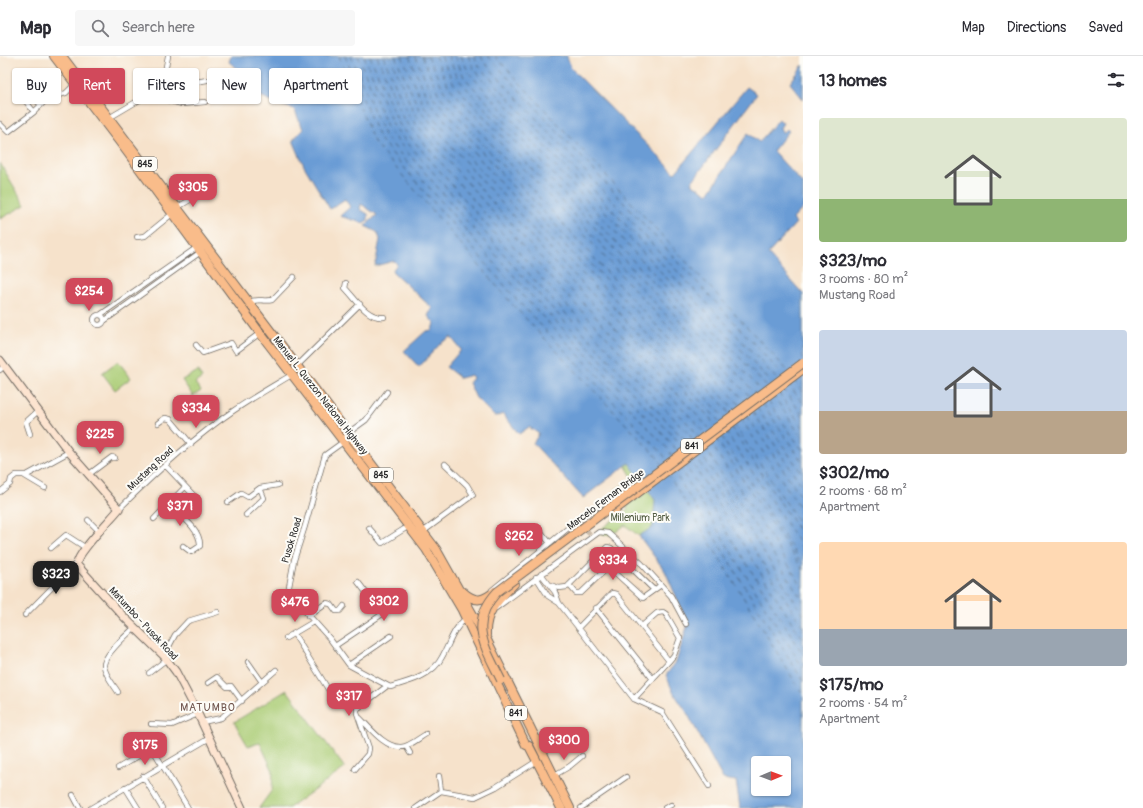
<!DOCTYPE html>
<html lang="en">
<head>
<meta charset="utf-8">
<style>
	body { margin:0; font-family:Pangolin,sans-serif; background:#f7f7f7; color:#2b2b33; height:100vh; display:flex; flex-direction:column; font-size:15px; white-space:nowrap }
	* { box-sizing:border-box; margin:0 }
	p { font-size:13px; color:#7c7c81 }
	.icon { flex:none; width:22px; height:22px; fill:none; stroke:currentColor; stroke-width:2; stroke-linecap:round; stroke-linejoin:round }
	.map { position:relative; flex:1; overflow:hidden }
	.drawer { display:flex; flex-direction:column; background:#fff; width:340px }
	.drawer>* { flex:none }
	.banner { position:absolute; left:12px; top:12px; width:380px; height:36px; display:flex; gap:8px }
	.needle { width:26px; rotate:89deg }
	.fabs { position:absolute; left:751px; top:700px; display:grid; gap:8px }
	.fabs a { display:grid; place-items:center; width:40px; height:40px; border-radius:4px; background:#fff; box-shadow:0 1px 3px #0004; font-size:20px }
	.price { position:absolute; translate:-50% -34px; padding:0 9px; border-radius:8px; background:#d1495b; color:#fff; font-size:13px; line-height:26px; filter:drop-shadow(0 1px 2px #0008) }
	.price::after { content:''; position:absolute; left:50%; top:24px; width:12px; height:9px; margin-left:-6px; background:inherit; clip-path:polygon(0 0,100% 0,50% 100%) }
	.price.selected { background:#222; color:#fff }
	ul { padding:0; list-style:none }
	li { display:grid; align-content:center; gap:8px; height:212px; padding:0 16px }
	li span { display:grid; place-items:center; height:124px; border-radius:4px; color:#555 }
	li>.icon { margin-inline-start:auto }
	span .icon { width:72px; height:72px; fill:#fffc; stroke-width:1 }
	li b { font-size:17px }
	h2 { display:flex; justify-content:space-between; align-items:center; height:48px; padding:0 16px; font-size:17px }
	.tag { padding:0 14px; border-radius:4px; background:#fff; box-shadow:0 1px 3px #0004; font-size:14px; line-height:36px }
	.tag.selected { background:#d1495b; color:#fff }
	header { display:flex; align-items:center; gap:24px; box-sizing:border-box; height:56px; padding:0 20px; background:#fff; border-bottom:1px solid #e1e1e2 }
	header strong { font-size:19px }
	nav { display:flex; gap:22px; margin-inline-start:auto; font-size:14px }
	.search { width:280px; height:36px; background:#f7f7f7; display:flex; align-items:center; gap:10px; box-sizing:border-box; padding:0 14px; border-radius:4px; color:#7c7c81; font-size:15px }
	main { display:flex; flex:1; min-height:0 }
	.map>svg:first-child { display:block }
</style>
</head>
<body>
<header>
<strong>Map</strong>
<div class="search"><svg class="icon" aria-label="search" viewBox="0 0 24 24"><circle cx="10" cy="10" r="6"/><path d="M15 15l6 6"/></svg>Search here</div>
<nav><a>Map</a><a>Directions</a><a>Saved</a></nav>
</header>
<main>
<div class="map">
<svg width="803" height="752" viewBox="0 0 803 752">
	<rect width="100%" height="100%" fill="#fdfcf7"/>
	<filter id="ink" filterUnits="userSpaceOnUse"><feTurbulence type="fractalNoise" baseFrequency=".025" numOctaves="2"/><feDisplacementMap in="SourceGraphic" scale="8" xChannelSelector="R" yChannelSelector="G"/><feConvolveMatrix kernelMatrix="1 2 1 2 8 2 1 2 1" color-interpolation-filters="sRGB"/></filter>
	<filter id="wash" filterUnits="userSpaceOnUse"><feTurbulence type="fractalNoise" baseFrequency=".012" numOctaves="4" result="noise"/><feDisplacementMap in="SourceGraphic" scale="16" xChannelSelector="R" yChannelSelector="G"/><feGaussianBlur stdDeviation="0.9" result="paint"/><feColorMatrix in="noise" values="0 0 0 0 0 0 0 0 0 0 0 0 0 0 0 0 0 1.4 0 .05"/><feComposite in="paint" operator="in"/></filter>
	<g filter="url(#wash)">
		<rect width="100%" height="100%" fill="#f6e2cb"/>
		<path fill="#aacc74" stroke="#6a7c50" d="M0 107 25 149 0 163Z
			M118 305 131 322 115 334 102 317Z
			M198 315 202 322 195 327 201 335 193 340 182 324Z
			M629 406 655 444 653 471 639 480 625 469C617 475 608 485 598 475L628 453 615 434 633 422 625 409Z
			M287 634 345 712 289 752H259L272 734 273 715 260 687 248 690 234 666Z"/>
		<path fill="#6a9cd5" stroke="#4a6480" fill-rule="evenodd" d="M231 0H567L571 12 675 117 747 31 757 38 691 127 708 138 748 77 759 86 779 63 783 67 780 72 783 77 787 73 789 75 773 95 803 128V152L793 163 796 167 768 198 803 238V752H740L736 725 723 723 686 655 673 636 666 619 676 606 688 568 665 515 639 480 653 471 655 444 629 407 583 442 533 387 539 378 529 371 519 378 503 358 495 361 476 342 469 327 473 322 471 319 460 322 446 311 461 294 451 281 441 287 419 311 404 295 426 275 432 274 434 267 428 260 432 252 392 215 397 208 394 205 375 210 380 183 377 176 365 170 377 159 361 148 360 153 368 158V164L363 167 340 160 350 151 345 143 330 153 304 110 293 84 303 73 294 53 278 48 254 37H235L242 16 229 6ZM758 707H784V733H758Z
			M803 9V43L790 27Z"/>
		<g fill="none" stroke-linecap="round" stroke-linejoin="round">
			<path stroke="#475e77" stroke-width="1" stroke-dasharray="5 4" stroke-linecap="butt" d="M339 0 374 86 512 248 657 401 662 408
				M345 0 379 82 517 244 662 397 667 404
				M351 0 384 79 522 239 668 393 672 400
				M358 0 389 75 527 235 673 389 678 397
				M364 0 394 71 532 231 678 385 683 392
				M370 0 399 68 537 227 683 382 687 388
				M377 0 404 64 542 223 689 378 693 385
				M383 0 409 60 547 218 694 374 698 381
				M390 0 414 57 552 214 699 370 704 377
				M395 0 419 53 557 210 709 372
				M402 0 424 50 562 206 710 362 714 369
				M409 0 429 46 567 201 719 365
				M415 0 434 42 572 197 725 362
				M422 0 439 39 577 193 725 351 729 358
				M428 0 444 35 582 189 735 354
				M435 0 449 31 740 349
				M441 0 454 28 745 345
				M448 0 459 24 751 342
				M455 0 464 21 756 338
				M461 0 469 17 761 334
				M468 0 474 13 766 330
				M474 0 479 10 771 326
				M481 0 484 6 776 322
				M488 0 782 318
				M495 0 788 315
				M794 324 803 337
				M788 327 803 348
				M784 333 803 360
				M779 337 803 372
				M773 339 803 383
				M768 345 803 395
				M763 348 803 407
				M757 352 803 419
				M753 356 803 431
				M747 360 803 443
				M741 363 803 456
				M735 370 803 472
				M731 371 803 481
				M726 376 803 493
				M721 380 803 510
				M716 383 803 514
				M710 386 803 532
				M705 392 803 545
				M700 396 803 558
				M695 399 803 571
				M689 402 803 584
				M684 407 803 598
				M679 411 803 612
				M673 414 803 625
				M668 418 803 639"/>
		</g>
	</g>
	<g filter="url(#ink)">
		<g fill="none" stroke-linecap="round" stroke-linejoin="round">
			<path stroke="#cdbdab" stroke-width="4.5" stroke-dasharray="4.5 2" stroke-linecap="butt" d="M579 465 590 478"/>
			<defs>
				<path id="street" d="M22 30 41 49
					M162 32 168 0
					M18 35 34 56
					M150 39 182 48 205 46
					M109 62 158 33 207 24
					M0 68 8 76 34 56 46 44 66 37 75 28
					M178 151 200 138
					M137 181 145 180 172 158
					M346 227 345 232C356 243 367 263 384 261
					M249 246C257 242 264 246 272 244L294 221
					M94 264a5 5 0 1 1 10 0a5 5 0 1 1-10 0Z
					M100 259 199 190
					M104 265 202 195
					M196 289 203 297 231 287 236 295 260 277
					M297 310 360 248
					M0 314 4 310
					M387 336 366 364 348 377 343 386 325 399 305 470 294 504 288 536 330 583 349 609 390 631C408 626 433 620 442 601 450 587 453 573 466 562
					M158 367 165 362 170 363 191 388
					M30 378 26 366 38 355
					M165 409 198 444
					M88 419 112 401 115 402
					M25 420 45 432
					M0 436 10 428 11 423 16 419H27L69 396
					M228 446 241 437 248 441 260 432 278 429
					M168 448C180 459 201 473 200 490L191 496 183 490
					M119 453C154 418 192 383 233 355 252 342 273 330 293 318
					M246 459 264 442 260 432
					M154 463 185 431
					M88 464 100 476
					M369 472 382 487 409 470
					M424 475 473 439 467 429 445 408
					M540 475 550 487
					M51 492 66 479 86 492
					M541 518 555 536 559 547 634 643 662 656 709 730
					M536 521 548 540 559 547
					M550 529 559 532 567 531 607 491 611 492 654 534
					M569 529 576 537H581L604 515 610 512 643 542 661 529
					M492 534 578 464 621 434
					M496 552 599 476 608 477 642 508 671 540 686 568
					M596 552 653 623
					M25 559 76 507
					M308 560 326 547 331 548 336 555H340L344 550
					M578 572 612 537 616 538 669 605
					M294 578 328 633
					M286 582 313 566
					M335 590 381 559V556L358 526
					M164 600 175 579 188 565 218 556
					M248 606 262 626
					M349 609 391 580
					M149 617 167 603
					M208 627 217 621 227 631 231 630 242 645
					M118 636C113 628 105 619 104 610 103 599 127 579 135 571
					M634 643 669 605 674 599 680 582 666 558 663 556 657 557 642 570
					M360 662C370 672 385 692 401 691 409 691 419 682 426 678
					M202 666 221 662 276 614
					M151 668 172 669 198 658
					M406 690 410 697
					M118 712 152 692 188 752
					M355 713 368 698 369 692 357 657V653L387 630
					M143 720 162 752
					M439 720 441 735
					M553 720 570 710 582 700
					M125 731 138 752
					M73 739 80 752
					M91 752 208 683
					M416 752 441 735 475 741 496 731 537 705
					M581 752 626 721
					M665 752 671 749"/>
				<path id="secondary" d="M0 304 69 396 119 453C111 463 75 499 77 509L124 561 164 600 176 616 198 658 242 752"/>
				<path id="primary" d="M54 0 125 93 260 277 426 493 462 554 526 689 529 690 561 752
					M62 0 436 493 486 582 570 752
					M612 456 803 313
					M463 536C475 547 484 545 495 535
					M486 579C485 555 498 544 514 528"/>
			</defs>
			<use href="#street" stroke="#726b63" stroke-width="6"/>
			<use href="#secondary" stroke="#726b63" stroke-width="9"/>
			<use href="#primary" stroke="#726b63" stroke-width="10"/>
			<use href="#street" stroke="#fff" stroke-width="4.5"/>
			<use href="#secondary" stroke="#fde4d0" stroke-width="7"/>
			<use href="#primary" stroke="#f9bc8a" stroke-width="8"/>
			<defs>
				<path id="primary-bridge" d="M501 624C485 591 468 568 497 536L803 307"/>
			</defs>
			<use href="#primary-bridge" stroke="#726b63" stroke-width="10" stroke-linecap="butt"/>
			<use href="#primary-bridge" stroke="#f9bc8a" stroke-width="8"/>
		</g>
	</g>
	<g text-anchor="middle" stroke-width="4" stroke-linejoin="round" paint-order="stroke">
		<g fill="#fdfcf7" stroke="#6a6a68" stroke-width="1">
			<rect x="133" y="101" width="24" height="14" rx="3"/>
			<rect x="681" y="383" width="22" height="14" rx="3"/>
			<rect x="369" y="412" width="24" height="14" rx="3"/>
			<rect x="505" y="650" width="22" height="14" rx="3"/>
		</g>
		<g font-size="9" font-weight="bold" fill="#2b2b2b">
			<text x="145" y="111">845</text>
			<text x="692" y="393">841</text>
			<text x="381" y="422">845</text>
			<text x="516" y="660">841</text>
		</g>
		<g font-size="10" fill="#2b2b2b" stroke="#fdfcf7">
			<text transform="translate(321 339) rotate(52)" y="4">Manuel L. Quezon National Highway</text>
			<text transform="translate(150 412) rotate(-43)" y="4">Mustang Road</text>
			<text transform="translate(605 443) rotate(-37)" y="4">Marcelo Fernan Bridge</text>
			<text transform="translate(291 484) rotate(-73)" y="4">Pusok Road</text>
			<text transform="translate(144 567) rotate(47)" y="4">Matumbo - Pusok Road</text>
		</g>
		<g font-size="10" fill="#515b41" stroke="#fdfcf7">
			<text x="640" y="465">Millenium Park</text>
		</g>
		<g font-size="11" letter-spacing="1" fill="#71564f" stroke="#fdfcf7">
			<text x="208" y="655">MATUMBO</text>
		</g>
	</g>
</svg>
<div class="fabs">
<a><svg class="needle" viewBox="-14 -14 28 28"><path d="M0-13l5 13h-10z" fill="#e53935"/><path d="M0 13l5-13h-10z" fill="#7c7c81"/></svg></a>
</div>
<b class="price" style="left:193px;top:152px">$305</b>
<b class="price" style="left:89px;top:256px">$254</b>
<b class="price" style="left:196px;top:373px">$334</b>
<b class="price" style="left:100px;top:399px">$225</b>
<b class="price" style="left:180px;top:471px">$371</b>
<b class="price" style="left:519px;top:501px">$262</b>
<b class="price" style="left:613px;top:525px">$334</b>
<b class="price selected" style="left:56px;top:539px">$323</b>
<b class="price" style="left:384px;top:566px">$302</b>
<b class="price" style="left:295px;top:567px">$476</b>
<b class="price" style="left:349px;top:661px">$317</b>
<b class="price" style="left:564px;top:705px">$300</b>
<b class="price" style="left:145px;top:710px">$175</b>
<div class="banner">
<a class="tag">Buy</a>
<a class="tag selected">Rent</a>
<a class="tag">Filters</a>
<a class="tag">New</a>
<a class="tag">Apartment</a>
</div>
</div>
<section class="drawer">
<h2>13 homes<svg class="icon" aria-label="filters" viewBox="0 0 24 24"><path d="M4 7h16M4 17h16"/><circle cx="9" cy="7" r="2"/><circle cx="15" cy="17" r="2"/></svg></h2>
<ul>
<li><span style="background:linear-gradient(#dfe7d0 65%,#8fb573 0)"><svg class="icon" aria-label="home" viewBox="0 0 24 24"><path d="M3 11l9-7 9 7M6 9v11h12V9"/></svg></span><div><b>$323/mo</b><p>3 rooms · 80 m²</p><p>Mustang Road</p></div></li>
<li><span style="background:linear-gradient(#c9d6e8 65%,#b9a48a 0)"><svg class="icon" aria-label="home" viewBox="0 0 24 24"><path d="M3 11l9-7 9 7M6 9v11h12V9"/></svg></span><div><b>$302/mo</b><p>2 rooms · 68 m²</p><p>Apartment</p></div></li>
<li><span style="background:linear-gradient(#ffd9b3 70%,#9aa5b1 0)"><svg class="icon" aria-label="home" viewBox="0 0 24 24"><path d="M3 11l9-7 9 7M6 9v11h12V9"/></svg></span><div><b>$175/mo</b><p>2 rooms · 54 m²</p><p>Apartment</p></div></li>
</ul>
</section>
</main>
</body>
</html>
